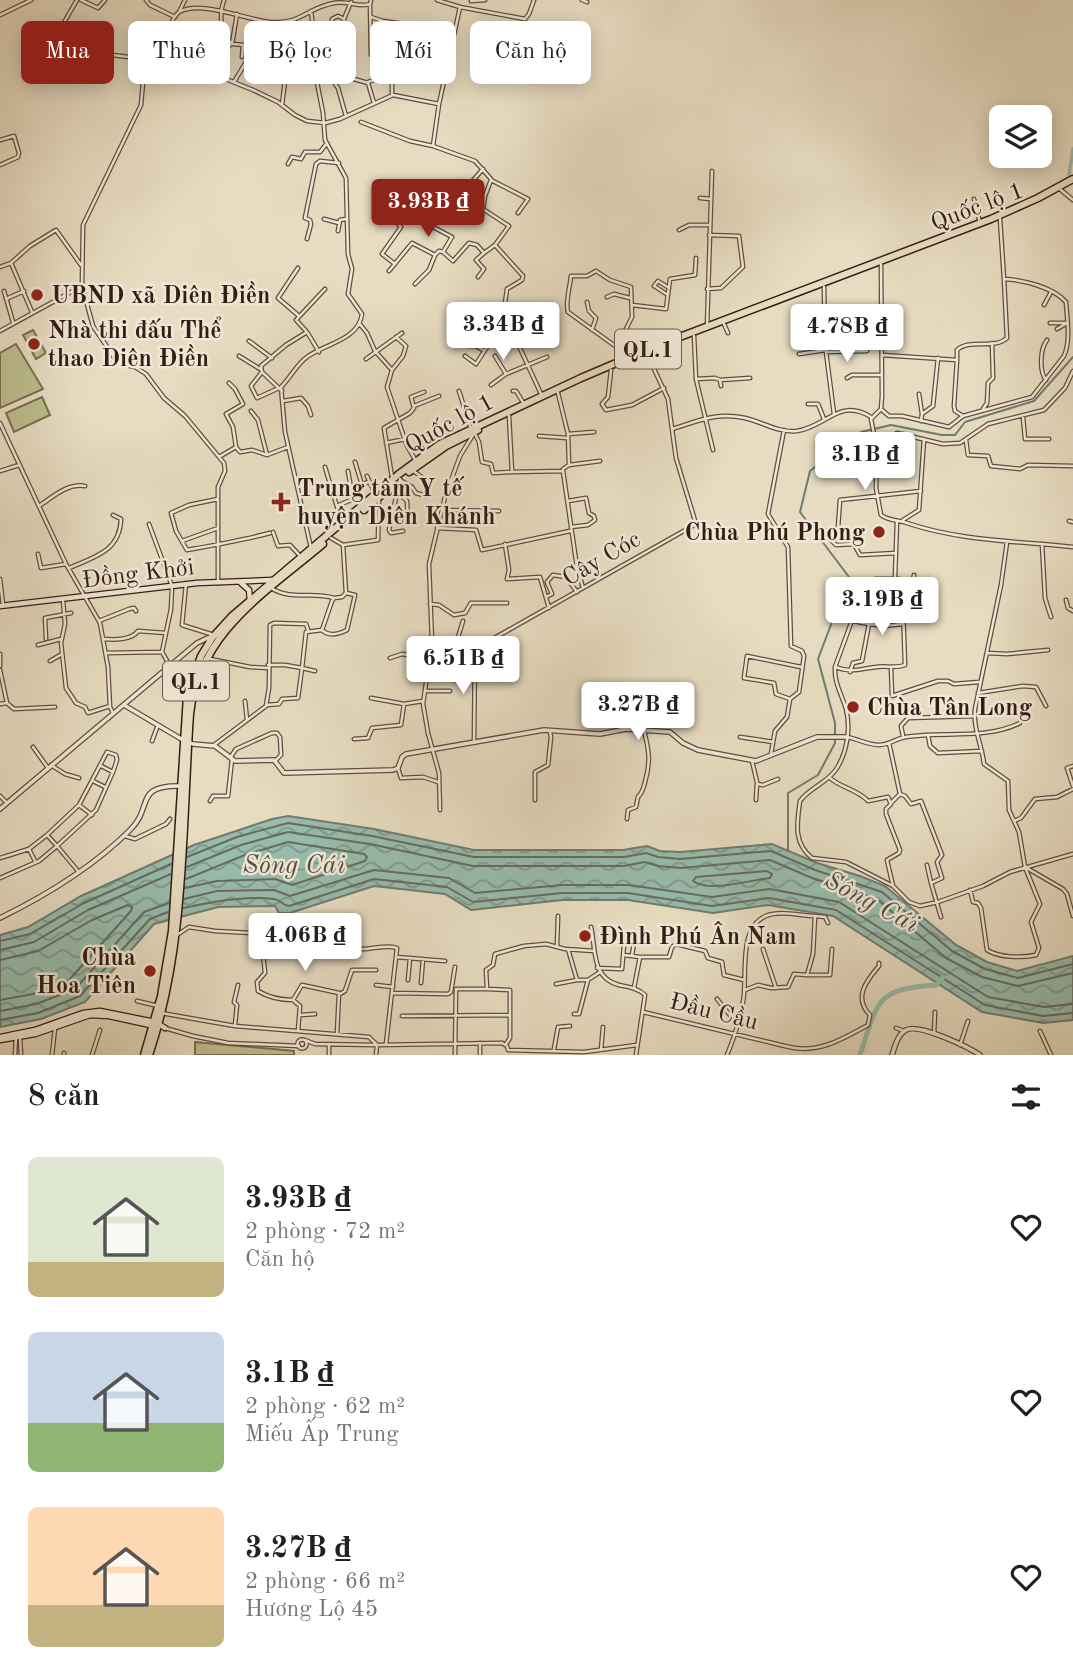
<!DOCTYPE html>
<html lang="vi">
<head>
<meta charset="utf-8">
<style>
	body { margin:0; font-family:"Old Standard TT",serif; background:#f6f6f6; color:#202124; height:100vh; display:flex; flex-direction:column; font-size:26px; white-space:nowrap }
	* { box-sizing:border-box; margin:0 }
	p { font-size:23px; color:#757577 }
	.icon { flex:none; width:38px; height:38px; fill:none; stroke:currentColor; stroke-width:2; stroke-linecap:round; stroke-linejoin:round }
	.map { position:relative; height:1055px; overflow:hidden }
	.drawer { display:flex; flex-direction:column; background:#fff; flex:1 }
	.drawer>* { flex:none }
	.banner { position:absolute; left:21px; top:21px; width:700px; height:63px; display:flex; gap:14px }
	.buttons { position:absolute; left:989px; top:105px; display:grid; gap:14px }
	.buttons a { display:grid; place-items:center; width:63px; height:63px; border-radius:10px; background:#fff; box-shadow:0 4px 18px #0003; font-size:35px }
	.price { position:absolute; translate:-50% -60px; padding:0 16px; border-radius:7px; background:#fff; color:#222; font-size:23px; line-height:46px; filter:drop-shadow(0 2px 4px #0008) }
	.price::after { content:''; position:absolute; left:50%; top:42px; width:21px; height:16px; margin-left:-10px; background:inherit; clip-path:polygon(0 0,100% 0,50% 100%) }
	.price.current { background:#8f2418; color:#fff }
	ul { padding:0; list-style:none }
	li { display:flex; align-items:center; gap:21px; height:175px; padding:0 28px }
	li span { display:grid; place-items:center; flex:none; width:196px; height:140px; border-radius:10px; color:#555 }
	li>.icon { margin-inline-start:auto }
	span .icon { width:84px; height:84px; fill:#fffc; stroke-width:1 }
	li b { font-size:30px }
	h2 { display:flex; justify-content:space-between; align-items:center; height:84px; padding:0 28px; font-size:30px }
	.chip { padding:0 24px; border-radius:10px; background:#fff; box-shadow:0 4px 18px #0003; font-size:24px; line-height:63px }
	.chip.current { background:#8f2418; color:#fff }
	.map>svg:first-child { display:block }
</style>
</head>
<body>
<div class="map">
<svg width="1073" height="1055" viewBox="0 0 1073 1055">
	<defs>
		<pattern id="grass-tufts" width="24" height="20" patternUnits="userSpaceOnUse" patternTransform="scale(1.75)"><rect width="24" height="20" fill="#bdbe8e"/><path d="M3 7l-1-3M5 7V3M7 7l1-3M15 17l-1-3M17 17v-4M19 17l1-3" fill="none" stroke="#a3a37a"/></pattern>
		<pattern id="water-waves" width="16" height="10" patternUnits="userSpaceOnUse" patternTransform="scale(1.75)"><rect width="16" height="10" fill="#98bcad"/><path d="M0 5q4-4 8 0t8 0" fill="none" stroke="#7d988c"/></pattern>
	</defs>
	<rect width="100%" height="100%" fill="#e7dcc1"/>
	<filter id="stains"><feTurbulence type="fractalNoise" baseFrequency=".00286" numOctaves="4"/><feColorMatrix values="0 0 0 0 .2 0 0 0 0 .09 0 0 0 0 .02 0 0 0 .5 -.17"/></filter>
	<radialGradient id="worn" r=".72"><stop offset=".6" stop-color="#630" stop-opacity="0"/><stop offset="1" stop-color="#630" stop-opacity=".3"/></radialGradient>
	<path fill="url(#grass-tufts)" stroke="#786e51" stroke-width="2" d="M195 1042 294 1051V1055H195Z"/>
	<path fill="#bdbe8e" stroke="#786e51" stroke-width="2" d="M33 330 46 353 36 359 23 335Z
		M16 344 43 389 0 408V353Z
		M42 397 50 415 14 432 6 413Z"/>
	<path fill="url(#water-waves)" stroke="#707c70" stroke-width="2" d="M288 816 374 829 474 850H623L647 846 660 851 680 852 772 844 817 863 860 876 885 886 956 945 987 962 1017 971 1073 956V1020L1043 1023 982 1012 833 916 768 905 713 913 628 900H562L471 910 445 894 374 886 290 913H279L275 906 218 907 154 924 85 1002 41 1019 0 1027V935L28 927 81 896 194 845 272 819Z"/>
	<g fill="none" stroke-linecap="round" stroke-linejoin="round">
		<path stroke="#666c60" stroke-width="2" d="M187 857 237 837 288 823 372 836 474 857H624L646 853 658 857 680 859 771 851 815 870 882 892 952 951 985 969 1018 978 1073 964
			M187 867 241 845 288 832 370 844 473 866H624L645 862 658 866 681 868 770 860 812 878 877 899 946 958 982 977 1018 986 1073 973
			M767 871 772 874 770 878C750 880 709 893 693 881L696 877Z
			M185 888 217 881 275 879 292 885 365 861 367 857 364 854 288 842 245 855 186 879
			M184 899 217 891 274 890 290 896 374 870 449 878 475 893 562 885H629L712 897 770 889 839 902 988 997 1044 1007 1073 1004
			M183 908C210 902 247 895 274 899 281 900 282 905 289 906L374 879 447 887 473 902 562 893H628L712 906 769 898 836 910 985 1005 1043 1016 1073 1013
			M0 941 30 934 84 903 171 864
			M0 950 34 942 88 910 171 874
			M0 960 38 951 92 920 128 905 132 907 131 911 69 980 33 994 0 1000
			M0 1011 36 1004 75 989 144 912 169 903
			M0 1020 38 1013 80 996 150 919 168 912"/>
		<path stroke="#707c70" stroke-width="2" d="M788 851V793L818 775 835 743V723L818 659 849 577 800 512 810 471 861 432 891 425 942 435H955L965 422 1034 401 1073 357"/>
		<path stroke="#98bcad" stroke-width="3.5" d="M1069 175 1073 149"/>
		<path stroke="#98bcad" stroke-width="5" d="M860 1055C878 1001 875 989 936 985L942 978"/>
		<defs>
			<path id="minor" d="M77 0 62 26 74 37 80 52 100 48 112 55 145 59
				M81 0 98 8 105 0
				M146 0 150 5 175 17
				M224 0C219 13 220 35 232 44L237 14
				M437 0 460 7 525 19 529 14 534 0
				M582 0 587 2
				M471 1 485 0
				M351 2 344 19V30L352 76 354 79 368 83 374 103
				M370 4 371 55
				M460 7 439 104 433 146 475 161 491 179
				M311 11 315 42 305 50 308 72 314 73 316 77 323 113 325 140 346 178 348 254 352 269 348 294 362 314C359 340 324 344 307 357 297 364 290 378 281 387L285 432 311 548
				M179 12 185 0
				M0 15 31 0
				M371 17 383 21 411 25 415 31 413 36
				M391 22 390 36 401 39 408 45 403 73
				M331 38H345
				M233 44 243 45 242 57
				M315 44 330 43 332 19 338 16 344 19
				M154 50 253 90 278 102 295 115 307 121 325 123 340 119 393 95 439 104
				M334 57 325 69 338 88 346 116
				M203 70 230 45
				M234 82 249 57 260 44
				M368 82 380 78V62L384 57 382 48V33H371
				M392 95V80
				M282 105 286 72 290 61 281 40 284 22
				M361 122 410 141 433 146
				M0 140 14 136 19 153 18 157 0 165
				M288 164 292 157 301 159 305 152H320L327 143
				M491 180 485 196 483 209 509 226 495 245 523 276 522 280 507 289 504 310 506 318 542 396
				M491 180 528 199 518 213
				M1061 190 1073 200
				M700 198 711 199
				M974 199 980 223
				M483 209 462 200 446 198 433 227 452 237 443 252 453 261 469 243 477 245 484 253 495 245
				M324 219 339 223
				M679 230 689 225H709
				M338 231 340 220 346 219
				M307 239 311 224 310 220 305 218 316 164 320 161 339 163
				M11 263 32 312
				M395 264 382 254 401 227 396 222 401 217 408 221 411 218 428 190 445 195 446 198 459 183 469 185 483 169
				M881 264 882 396 881 409 871 419 877 450 876 488 881 515C889 521 898 520 907 523 960 541 1017 541 1073 547
				M0 267 11 263 30 246 56 230 81 265
				M298 268 278 298 299 316
				M389 271 412 243 435 255 439 251 443 252
				M478 277 484 269 476 260 484 253
				M415 284 429 270 435 255
				M82 286 93 326 116 360 121 364 135 367 146 374 164 398 185 416 224 463 225 471 218 487V583
				M824 287 825 344 834 414
				M707 289 721 288 743 267 739 236 709 235
				M4 291 13 322
				M668 295 654 286 658 281 669 288
				M607 297 614 294 630 298
				M6 299 24 291
				M587 302 589 311 596 318 592 330
				M632 305 666 309 670 279 695 275 696 258
				M1044 305 1051 292
				M359 323 367 333 375 351 392 370
				M1050 323H1067L1057 329
				M724 324 728 333
				M707 327 712 171
				M816 329 882 328
				M0 331 82 286 83 225 141 105 145 59C150 54 156 50 160 44 168 35 170 19 179 12 201 0 244 19 269 22 301 25 306 8 334 3 346 0 359 8 370 4L371 0
				M307 332 296 320 325 289
				M694 336 696 379 713 450
				M396 337 406 346 403 356 392 370 387 387 407 446 416 461
				M249 341 272 358
				M468 346H476L483 350
				M622 351 624 333 632 317 631 287 610 280 596 271 587 276H571C570 287 565 303 568 312L622 351V360
				M826 352 867 351
				M647 354 668 399 672 429C699 421 715 412 745 418 763 422 778 433 797 431 826 427 840 397 871 417
				M799 354 826 350
				M882 355 957 360 954 406 955 411 963 416
				M239 356 260 369
				M465 356 476 364 491 341 512 332
				M495 356 506 374
				M366 359 402 333
				M957 359V350C970 338 994 350 1007 338L1004 279
				M611 370 608 397 602 404 606 410 632 405 664 388
				M262 372 251 386 257 398 279 388
				M847 378 852 375H882
				M696 379 715 378 720 380 721 386
				M720 380 750 378
				M1046 380C1039 371 1040 349 1047 340
				M229 383 235 389 243 404 226 414 233 427 236 447
				M491 385 506 374 547 357
				M557 389 568 434 569 465 563 469
				M282 391 262 372 261 366 286 345 307 332 319 352
				M459 391 471 429
				M513 391H516L524 404
				M919 394 922 414
				M283 401 301 398 308 406 311 415
				M808 404H818L824 419
				M414 406 439 396
				M983 409 987 403 988 383 993 378 992 343
				M882 410 889 416H902L949 427 963 416 1032 397 1064 356C1071 341 1067 318 1066 302 1053 287 1023 280 1004 279L1000 219
				M251 411 258 420 267 455
				M509 416 512 472 563 471 577 567 583 588
				M1023 417 1025 439H1049
				M921 421 922 414 933 406 938 358
				M0 423 66 564 100 623 108 667 110 707 113 713
				M474 432 479 442 482 462 491 464 493 473 512 472
				M568 434 594 432
				M903 434 907 475
				M539 436 567 438
				M966 440 968 455 988 456 991 466 1020 469 1028 465 1073 466
				M386 443 405 439
				M236 447 240 452 252 450 267 455 288 447
				M877 450 897 433 943 444 960 443 988 424 1044 410 1065 388 1073 371
				M219 457 236 447
				M355 462 362 485
				M569 465 600 461
				M325 467 342 523
				M412 470 430 483
				M0 471 19 465
				M367 476 375 494
				M392 477 384 428 410 413 414 408 411 397 424 392
				M400 479 389 530 391 533 403 531
				M400 480 412 487 416 493 426 496
				M397 492 407 501 408 522
				M332 493 369 482
				M218 499 189 505 171 513 176 531 187 550C215 545 244 540 270 533
				M568 501 586 498 589 513 594 516 595 520 588 525 571 527
				M39 506C53 497 67 483 85 486
				M337 506 353 499 348 471
				M443 510 499 511
				M903 520 919 510 924 439
				M897 521 895 577 893 579H875L862 593 835 667C834 683 842 695 846 709 851 728 847 752 837 768 828 783 810 787 800 801 797 823 793 843 812 858L846 862 893 886 909 902 920 906 938 902 983 886 1010 872 1073 854
				M1069 521 1073 522
				M149 524 172 586 171 609 162 652 170 666
				M437 528 476 530 482 550 570 531
				M273 532 278 546 290 545 301 557
				M182 541 218 528
				M1007 542 1001 585 975 709C973 729 982 745 984 764L1008 781 1009 810 1019 832 1025 867 1063 889 1067 894 1073 916
				M505 544 509 570 507 579 540 577 549 608
				M1042 544 1045 598 1051 617
				M343 545 378 540 379 499
				M896 553 860 555 854 544 836 545 828 537 826 531 838 528 840 500 921 491
				M38 554 41 568 66 564
				M69 568C95 557 120 551 121 519L113 515
				M894 578 907 581 913 579 914 575
				M0 579 3 605
				M186 584 182 625 214 635
				M271 588C292 601 312 591 334 598
				M546 597 552 594 547 582 553 575 566 577 577 592
				M63 600 65 624 61 643 66 688 76 703 85 707 88 713 110 706
				M1066 600 1068 608 1073 611
				M430 604 439 605 454 615 465 613 471 603H507
				M99 621 129 609 134 608 136 611
				M854 621 863 623C869 612 877 592 875 579
				M863 623 884 626 903 624
				M322 630C329 637 339 634 347 630L355 595 346 593
				M46 639 45 618 71 613
				M104 639C114 640 132 640 138 631L166 633
				M432 642 475 649 696 524 676 458 672 429
				M38 645 61 639
				M455 647 463 621
				M106 653 162 652
				M987 653 1007 654 1048 650
				M0 654V666
				M390 658 402 654 431 659
				M210 659 250 667 268 668
				M50 661 62 654
				M268 665H285L302 668 306 632 322 630 332 601 334 598 342 597 346 593 343 545 331 538
				M835 667C852 673 859 669 876 667 886 665 895 669 905 665L903 608 895 594 893 579
				M891 667 892 696 938 681H948L954 684 979 682
				M0 670 7 703 0 704
				M850 672 853 663 862 661 869 624
				M454 680H475
				M425 691H450
				M978 693 1023 686 1036 687 1046 706
				M371 698 404 704 423 701
				M790 699 776 694 774 683 744 678 747 656 801 667
				M245 701 247 720
				M7 703 14 709 55 707
				M267 705 279 704 282 699 298 698 302 668 315 671
				M928 735 930 746 938 753 982 751
				M903 736 901 726 908 718 974 716
				M740 737 773 742
				M847 737C858 739 868 745 879 745 889 745 897 738 906 737 942 731 986 740 1020 723L1021 718
				M354 739 368 738 372 728 401 725 404 704
				M152 741 158 725
				M474 743 475 649
				M889 743 900 794 905 796 911 804 921 801 942 855 937 862 942 878 931 883 941 917
				M214 745 266 706 269 688 270 625 274 623 306 624 308 630
				M33 747 48 768
				M771 754 775 731 787 717 790 699 799 692 804 656 802 651 791 646 788 547 768 514 784 430
				M230 758 236 749 272 733H277L280 737 281 755 275 761
				M752 761 757 782 756 800
				M51 765 65 774 79 778
				M101 766 113 772
				M1073 766 1067 768 1073 786
				M398 768 401 778 423 777 438 782
				M830 778C841 788 857 789 868 801L888 797 891 804 886 809V814L900 850 899 853 887 860 893 886
				M93 781 105 787
				M757 784 763 785 778 779
				M0 796 7 803
				M535 800V772L548 765 551 737 550 732
				M210 801 213 796H228L232 759
				M891 803 900 794
				M79 805 92 815
				M440 810 439 773 428 733 423 704 432 642 429 564 445 497 460 456 473 435
				M627 819 628 810 636 807 638 797C643 792 643 789 645 782 651 761 649 751 644 730
				M1014 821 1021 818 1035 799 1057 797 1073 789
				M47 835 79 805 107 752 116 755 117 760 113 772 96 810 57 846 78 871
				M125 836 135 839 166 824 170 819
				M29 849 35 861
				M0 858 29 849 47 835 57 846 39 861 0 878
				M927 865 931 883
				M970 890 973 902 978 903 981 908 987 950C1000 958 1022 958 1036 955L1039 948 1031 922 1040 904 1025 867
				M815 916 825 917 828 923
				M591 927C596 949 591 978 619 985 628 987 638 988 645 995L636 1055
				M261 934 265 973 257 982 258 991C268 997 280 1000 293 1000L302 985 339 993 337 1034
				M177 935 189 927 215 931 287 935 294 938 302 935
				M628 939 634 943 632 955
				M557 946 558 916
				M359 949C372 950 385 944 397 948L386 1044
				M568 949 577 980
				M763 949 776 988
				M624 955 640 957
				M396 957 445 961
				M597 968 622 969 624 945
				M807 975H830L832 949
				M408 980 410 958
				M588 980 600 972
				M421 983 423 959
				M556 984 577 980H588L579 1014H574
				M376 985 393 987
				M634 988 640 957H669L672 947 676 944 705 951 708 958 722 962 724 975 744 980
				M392 993 448 994 451 992 455 967
				M340 994 345 991 352 970H376
				M717 999 738 1025
				M293 1000 300 1006 298 1031
				M137 1001 158 1006
				M643 1012 789 1047C818 1054 843 1039 868 1025L870 1015C853 998 866 981 879 966V963
				M161 1013 235 1026 369 1037 377 1045
				M301 1015 315 1014
				M402 1016 510 1015
				M235 1025 237 1005 234 1002 238 985
				M165 1028 193 1036 228 1043 299 1046
				M896 1028 904 1031
				M1040 1031 1051 1055
				M934 1034 935 1012
				M20 1037 21 1055
				M297.5 1044a4.5 4.5 0 1 1 9 0a4.5 4.5 0 1 1-9 0Z
				M305 1040 315 1044 377 1045 502 1043 507 1046 508 1050
				M480 1043V1055
				M329 1044V1055
				M506 1044 510 1038V990L487 989 486 970 493 965 495 954 524 946 546 944 565 949 594 951
				M960 1045 968 1021
				M554 1049 558 1027 570 1026
				M508 1050 584 1052 637 1045
				M601 1050 603 1027
				M15 1055 16 1037
				M52 1055 55 1028
				M64 1055V1053
				M92 1055 100 1030
				M376 1055 377 1045
				M455 1055 456 989H487
				M727 1055C734 1038 740 1020 743 1002 748 977 737 928 766 916 780 910 801 916 815 916L813 954 807 975 794 974 788 987 771 988 758 985 745 990"/>
			<path id="tertiary" d="M124 705 183 740 193 744 215 746 235 761 274 760 284 773 393 770 398 768 402 757 406 754 544 730 600 734 626 729 670 732 683 743 698 750 756 761 817 737H847
				M0 809 197 643 212 636
				M0 918C47 895 93 867 130 830 154 807 133 785 181 786
				M892 1055C895 1047 897 1035 906 1030 919 1023 968 1047 980 1055"/>
			<path id="secondary" d="M241 583 249 590 250 601
				M0 606 197 583 273 580
				M0 1037 35 1030 83 1013 100 1011 155 1022 165 1028
				M0 1040 35 1034 90 1015 109 1016 155 1026"/>
			<path id="trunk" d="M409 472 446 446 478 430
				M364 510 393 485
				M144 1055 161 996 172 931 187 696 201 656 212 638 232 616 399 474 440 444 581 378 656 346 991 219 1038 198 1073 179
				M149 1055C186 946 182 828 190 714 199 632 265 593 323 544"/>
		</defs>
		<use href="#minor" stroke="#614d3f" stroke-width="5"/>
		<use href="#tertiary" stroke="#614d3f" stroke-width="6"/>
		<use href="#secondary" stroke="#341d14" stroke-width="7"/>
		<use href="#trunk" stroke="#341d14" stroke-width="9"/>
		<use href="#minor" stroke="#efe8d7" stroke-width="2.5"/>
		<use href="#tertiary" stroke="#efe8d7" stroke-width="3.5"/>
		<use href="#secondary" stroke="#efe8d7" stroke-width="4.5"/>
		<use href="#trunk" stroke="#e7dcc1" stroke-width="6"/>
	</g>
	<g fill="#8f2418" stroke="#efe8d7" stroke-width="2.5">
		<circle cx="37" cy="295" r="7"/>
		<circle cx="34" cy="344" r="7"/>
		<path d="M277.5 491.5h7v7h7v7h-7v7h-7v-7h-7v-7h7z"/>
		<circle cx="879" cy="532" r="7"/>
		<circle cx="853" cy="707" r="7"/>
		<circle cx="585" cy="936" r="7"/>
		<circle cx="150" cy="971" r="7"/>
	</g>
	<g text-anchor="middle" stroke-width="5" stroke-linejoin="round" paint-order="stroke">
		<g fill="#efe8d7" stroke="#6c5a4e" stroke-width="2">
			<rect x="615" y="329.5" width="66" height="39" rx="5"/>
			<rect x="163" y="661.5" width="66" height="39" rx="5"/>
		</g>
		<g font-size="23" font-weight="bold" fill="#341d14">
			<text x="648" y="357">QL.1</text>
			<text x="196" y="689">QL.1</text>
		</g>
		<g font-size="24" fill="#341d14" stroke="#efe8d7">
			<text transform="translate(977 206) rotate(-21)" y="8">Quốc lộ 1</text>
			<text transform="translate(449 423) rotate(-29)" y="8">Quốc lộ 1</text>
			<text transform="translate(601 558) rotate(-30)" y="8">Cây Cóc</text>
			<text transform="translate(138 573) rotate(-7)" y="8">Đồng Khởi</text>
			<text transform="translate(714 1011) rotate(14)" y="8">Đầu Cầu</text>
		</g>
		<g font-size="24" font-weight="bold" fill="#341d14" stroke="#efe8d7" text-anchor="start">
			<text x="51" y="303">UBND xã Diên Điền</text>
			<text x="48" y="338">Nhà thi đấu Thể<tspan x="48" dy="28">thao Diên Điền</tspan></text>
			<text x="297" y="496">Trung tâm Y tế<tspan x="297" dy="28">huyện Diên Khánh</tspan></text>
			<text x="865" y="540" text-anchor="end">Chùa Phú Phong</text>
			<text x="867" y="715">Chùa Tân Long</text>
			<text x="599" y="944">Đình Phú Ân Nam</text>
			<text x="136" y="965" text-anchor="end">Chùa<tspan x="136" dy="28">Hoa Tiên</tspan></text>
		</g>
		<g font-size="26" font-style="italic" fill="#524d42" stroke="#efe8d7">
			<text x="294" y="873">Sông Cái</text>
			<text transform="translate(872 901) rotate(28)" y="9">Sông Cái</text>
		</g>
	</g>
	<rect width="100%" height="100%" filter="url(#stains)"/>
	<rect width="100%" height="100%" fill="url(#worn)"/>
</svg>
<div class="buttons">
<a><svg class="icon" aria-label="layers" viewBox="0 0 24 24"><path d="M12 4l9 5-9 5-9-5zM3 14l9 5 9-5"/></svg></a>
</div>
<b class="price current" style="left:428px;top:239px">3.93B ₫</b>
<b class="price" style="left:503px;top:362px">3.34B ₫</b>
<b class="price" style="left:847px;top:364px">4.78B ₫</b>
<b class="price" style="left:865px;top:492px">3.1B ₫</b>
<b class="price" style="left:882px;top:637px">3.19B ₫</b>
<b class="price" style="left:463px;top:696px">6.51B ₫</b>
<b class="price" style="left:638px;top:742px">3.27B ₫</b>
<b class="price" style="left:305px;top:973px">4.06B ₫</b>
<div class="banner">
<a class="chip current">Mua</a>
<a class="chip">Thuê</a>
<a class="chip">Bộ lọc</a>
<a class="chip">Mới</a>
<a class="chip">Căn hộ</a>
</div>
</div>
<section class="drawer">
<h2>8 căn<svg class="icon" aria-label="filters" viewBox="0 0 24 24"><path d="M4 7h16M4 17h16"/><circle cx="9" cy="7" r="2"/><circle cx="15" cy="17" r="2"/></svg></h2>
<ul>
<li><span style="background:linear-gradient(#dfe7d0 75%,#c2b280 0)"><svg class="icon" aria-label="home" viewBox="0 0 24 24"><path d="M3 11l9-7 9 7M6 9v11h12V9"/></svg></span><div><b>3.93B ₫</b><p>2 phòng · 72 m²</p><p>Căn hộ</p></div><svg class="icon" aria-label="heart" viewBox="0 0 24 24"><path d="M12 20l-8-8c-3-5 5-10 8-4 3-6 11-1 8 4z"/></svg></li>
<li><span style="background:linear-gradient(#c9d6e8 65%,#8fb573 0)"><svg class="icon" aria-label="home" viewBox="0 0 24 24"><path d="M3 11l9-7 9 7M6 9v11h12V9"/></svg></span><div><b>3.1B ₫</b><p>2 phòng · 62 m²</p><p>Miếu Ấp Trung</p></div><svg class="icon" aria-label="heart" viewBox="0 0 24 24"><path d="M12 20l-8-8c-3-5 5-10 8-4 3-6 11-1 8 4z"/></svg></li>
<li><span style="background:linear-gradient(#ffd9b3 70%,#c2b280 0)"><svg class="icon" aria-label="home" viewBox="0 0 24 24"><path d="M3 11l9-7 9 7M6 9v11h12V9"/></svg></span><div><b>3.27B ₫</b><p>2 phòng · 66 m²</p><p>Hương Lộ 45</p></div><svg class="icon" aria-label="heart" viewBox="0 0 24 24"><path d="M12 20l-8-8c-3-5 5-10 8-4 3-6 11-1 8 4z"/></svg></li>
</ul>
</section>
</body>
</html>
